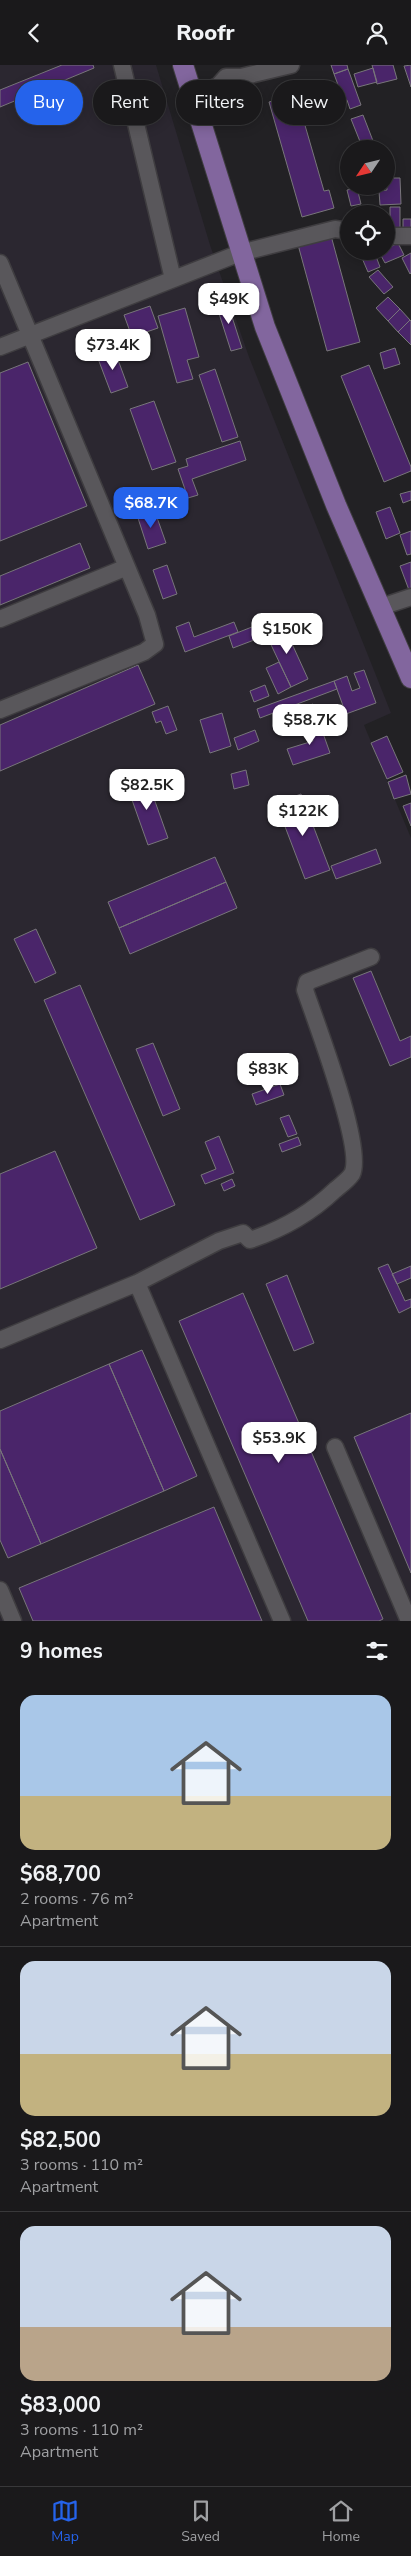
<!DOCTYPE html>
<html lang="en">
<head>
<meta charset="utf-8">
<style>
	body { margin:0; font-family:"Nunito Sans",sans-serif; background:#272628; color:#f1f3f6; height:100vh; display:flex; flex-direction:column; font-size:19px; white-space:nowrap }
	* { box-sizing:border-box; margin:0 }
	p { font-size:16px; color:#9fa0a3 }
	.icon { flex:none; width:28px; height:28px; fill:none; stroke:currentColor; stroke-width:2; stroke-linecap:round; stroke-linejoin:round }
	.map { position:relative; height:1556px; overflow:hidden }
	.sheet { display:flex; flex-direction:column; background:#1a191b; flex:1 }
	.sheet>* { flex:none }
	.banner { position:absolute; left:15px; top:15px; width:381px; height:45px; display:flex; gap:10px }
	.needle { width:32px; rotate:235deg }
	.tools { position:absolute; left:340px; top:75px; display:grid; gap:10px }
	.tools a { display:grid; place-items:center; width:55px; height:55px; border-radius:50%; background:#1a191b; box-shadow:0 2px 12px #0003,0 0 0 1px #38383a; font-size:25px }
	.price { position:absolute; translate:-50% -42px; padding:0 11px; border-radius:10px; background:#fff; color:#222; font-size:16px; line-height:32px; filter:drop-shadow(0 1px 2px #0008) }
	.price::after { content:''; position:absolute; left:50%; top:30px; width:15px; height:11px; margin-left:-8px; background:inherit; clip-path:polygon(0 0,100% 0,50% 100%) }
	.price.selected { background:#2563eb; color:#fff }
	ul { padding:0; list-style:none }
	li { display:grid; align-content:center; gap:10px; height:265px; padding:0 20px }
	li+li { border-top:1px solid #38383a }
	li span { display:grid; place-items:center; height:155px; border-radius:15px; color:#555 }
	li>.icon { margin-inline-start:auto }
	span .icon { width:90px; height:90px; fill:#fffc; stroke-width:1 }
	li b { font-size:21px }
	h2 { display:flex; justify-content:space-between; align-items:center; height:60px; padding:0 20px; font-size:21px }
	.tag { padding:0 18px; border-radius:22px; background:#1a191b; box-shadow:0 2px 12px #0003,0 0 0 1px #38383a; font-size:18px; line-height:45px }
	.tag.selected { background:#2563eb; color:#fff }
	header { display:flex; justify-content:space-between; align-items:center; height:65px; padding:0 20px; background:#1a191b; font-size:22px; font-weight:800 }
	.tab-bar { display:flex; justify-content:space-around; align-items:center; height:70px; border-top:1px solid #38383a; background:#1a191b; font-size:14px; color:#9fa0a3 }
	.tab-bar a { display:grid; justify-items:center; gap:2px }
	.tab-bar .selected { color:#2563eb }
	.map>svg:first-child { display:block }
</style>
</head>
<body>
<header><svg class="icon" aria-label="back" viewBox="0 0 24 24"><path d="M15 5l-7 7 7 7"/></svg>Roofr<svg class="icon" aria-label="person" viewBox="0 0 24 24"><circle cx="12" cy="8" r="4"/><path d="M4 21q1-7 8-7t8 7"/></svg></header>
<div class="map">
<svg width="411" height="1556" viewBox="0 0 411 1556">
	<rect width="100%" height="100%" fill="#222124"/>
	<path fill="#2b2730" d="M0 0H156L210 180 249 292 391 648 364 660 411 773V1556H0Z"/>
	<path fill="#4a256a" stroke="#78767a" d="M62 0H93L94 3 0 42V25Z
		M331 0H347L348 4 334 9Z
		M372 0H393L397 14 377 19Z
		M411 0V22L404 1Z
		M373 3 377 17 358 22 354 9Z
		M348 4 361 40 350 44 347 35 344 36 334 9Z
		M302 28 306 42 300 43 324 126 329 125 334 143 302 152 269 37Z
		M363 50 375 81 368 84H363L351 54Z
		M386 113H400L401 139 380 140 379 126 387 125Z
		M357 123 361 139 351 141 347 125Z
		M390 142H400V168H386V160H390Z
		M403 154H411V167H403Z
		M330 167 360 277 327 286 297 176Z
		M398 178 404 190 385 198 379 187 386 186V184Z
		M359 186H374L380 202 368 207Z
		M411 188V208L410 209 402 193Z
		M378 205 393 222 384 229 369 212Z
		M388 232 400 244 388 256 376 243Z
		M226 233 242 283 231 286 215 236Z
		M150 241 158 263 132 272 124 250Z
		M185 243 199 292 187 295 193 314 177 318 158 251Z
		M400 244 410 255 398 267 388 256Z
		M410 255 411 256V280L398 267Z
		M395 283 400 299 384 304 380 288Z
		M114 284 128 322 111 328 97 291Z
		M28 297 87 441 0 476V308Z
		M369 300 411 402V406L384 417 341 311Z
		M215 304 238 372 222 377 199 310Z
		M154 336 176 397 152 405 130 344Z
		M240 376 246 395 192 414 198 430 188 433 178 404 188 401 186 394Z
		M411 426V435L403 438 400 429Z
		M390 442 400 468 386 474 376 447Z
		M154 444 166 478 148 484 137 450Z
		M411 466V489L407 490 400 470Z
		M80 478 90 503 0 540V511Z
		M411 497V524L409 525 400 501Z
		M167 500 177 529 163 534 153 505Z
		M189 557 194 572 234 557 238 567 185 587 176 562Z
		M283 559 308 614 291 622 265 567Z
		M257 560 262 572 233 583 229 571Z
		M279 597 291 622 278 629 266 603Z
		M138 600 155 639 0 706V660Z
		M364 605 376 638 346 649 334 616 347 611 352 626 360 623 354 608Z
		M334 616 337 624 260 653 257 644Z
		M265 620 269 631 254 637 250 626Z
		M313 639 318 654 280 667 275 651Z
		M168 641 177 665 166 669 161 656 156 658 152 647Z
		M222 648 231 681 210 688 200 655Z
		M318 654 330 688 293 700 287 684 313 676 307 658Z
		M255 665 259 676 238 685 234 673Z
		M387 671 403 707 387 714 371 678Z
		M246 705 249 720 234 724 231 709Z
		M406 710 411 729 394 734 388 717Z
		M146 711 168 773 148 780 126 718Z
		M301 729 330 805 305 814 276 738Z
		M411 738V761L403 741Z
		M376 784 381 798 336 814 331 801Z
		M215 792 226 817 119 863 108 837Z
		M226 817 237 843 130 889 119 863Z
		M36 864 56 908 35 918 14 874Z
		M371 906 400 976 411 971V992L390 1001 353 913Z
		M80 920 175 1140 140 1155 44 935Z
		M153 978 180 1044 163 1051 136 984Z
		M280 1019 284 1030 256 1040 252 1029Z
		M289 1050 297 1069 288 1072 280 1053Z
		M219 1071 234 1108 205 1119 201 1110 216 1104 205 1077Z
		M298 1072 301 1080 282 1087 279 1079Z
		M55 1086 97 1183 0 1224V1109Z
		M232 1114 235 1121 224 1126 221 1119Z
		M388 1199 405 1236 411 1234V1242L399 1248 378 1203Z
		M411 1201V1213L397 1219 392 1209Z
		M287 1210 314 1278 294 1286 266 1219Z
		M243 1228 383 1554 379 1556H308L179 1256Z
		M142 1285 197 1411 164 1426 109 1299Z
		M109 1299 164 1426 41 1479 0 1384V1346Z
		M411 1348V1508L354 1372Z
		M0 1384 41 1479 8 1493 0 1475Z
		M214 1442 262 1556H33L19 1523Z"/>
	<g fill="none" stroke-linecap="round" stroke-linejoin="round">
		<defs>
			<path id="minor" d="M122 0 173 214
				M193 32 218 21 226 12H241L291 0
				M386 171H411
				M0 198 147 550 155 579 144 587 0 645
				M0 282 240 188 335 164 349 166
				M381 542 411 532
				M0 554 127 502
				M137 1218 282 1556
				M0 1275 137 1218 219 1176 243 1168 250 1175C283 1164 310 1149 335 1125 341 1120 348 1115 352 1109 365 1084 315 955 305 925L307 917 371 892
				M335 1382 409 1556
				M0 1525 13 1556"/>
			<path id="major" d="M183 0 265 262 336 440 411 613"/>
		</defs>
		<use href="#minor" stroke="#3f3d40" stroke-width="19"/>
		<use href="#major" stroke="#3f3d40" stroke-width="22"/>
		<use href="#minor" stroke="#59575b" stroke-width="16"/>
		<use href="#major" stroke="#82669e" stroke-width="20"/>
	</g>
</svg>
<div class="tools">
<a><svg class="needle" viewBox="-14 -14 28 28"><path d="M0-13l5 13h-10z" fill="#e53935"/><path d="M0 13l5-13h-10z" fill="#9fa0a3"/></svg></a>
<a><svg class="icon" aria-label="locate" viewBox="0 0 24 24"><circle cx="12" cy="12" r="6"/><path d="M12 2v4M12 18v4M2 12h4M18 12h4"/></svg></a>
</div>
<b class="price" style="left:229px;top:260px">$49K</b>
<b class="price" style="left:113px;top:306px">$73.4K</b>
<b class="price selected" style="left:151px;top:464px">$68.7K</b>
<b class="price" style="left:287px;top:590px">$150K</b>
<b class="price" style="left:310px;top:681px">$58.7K</b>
<b class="price" style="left:147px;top:746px">$82.5K</b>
<b class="price" style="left:303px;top:772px">$122K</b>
<b class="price" style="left:268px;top:1030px">$83K</b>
<b class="price" style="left:279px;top:1399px">$53.9K</b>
<div class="banner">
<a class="tag selected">Buy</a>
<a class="tag">Rent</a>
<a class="tag">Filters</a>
<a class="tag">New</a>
</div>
</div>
<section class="sheet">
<h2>9 homes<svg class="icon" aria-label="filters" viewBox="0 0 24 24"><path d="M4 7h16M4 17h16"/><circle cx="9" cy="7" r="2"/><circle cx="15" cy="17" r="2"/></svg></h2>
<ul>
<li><span style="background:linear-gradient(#a9c7e8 65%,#c2b280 0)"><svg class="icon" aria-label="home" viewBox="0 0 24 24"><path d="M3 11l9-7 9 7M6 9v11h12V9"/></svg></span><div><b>$68,700</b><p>2 rooms · 76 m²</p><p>Apartment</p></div></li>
<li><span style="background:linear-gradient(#c9d6e8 60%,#c2b280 0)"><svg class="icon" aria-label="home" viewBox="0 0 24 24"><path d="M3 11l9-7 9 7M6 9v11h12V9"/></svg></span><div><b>$82,500</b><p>3 rooms · 110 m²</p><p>Apartment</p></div></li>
<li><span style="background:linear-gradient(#c9d6e8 65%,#b9a48a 0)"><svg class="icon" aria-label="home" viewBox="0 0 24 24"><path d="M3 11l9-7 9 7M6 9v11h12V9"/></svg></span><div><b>$83,000</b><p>3 rooms · 110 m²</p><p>Apartment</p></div></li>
</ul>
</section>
<nav class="tab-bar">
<a class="selected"><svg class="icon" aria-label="map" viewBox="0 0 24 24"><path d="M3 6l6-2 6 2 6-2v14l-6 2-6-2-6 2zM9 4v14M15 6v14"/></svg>Map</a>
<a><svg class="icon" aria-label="saved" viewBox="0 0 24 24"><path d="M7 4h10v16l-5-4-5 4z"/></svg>Saved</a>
<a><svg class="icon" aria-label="home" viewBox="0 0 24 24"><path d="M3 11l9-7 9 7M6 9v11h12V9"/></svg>Home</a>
</nav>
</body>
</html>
